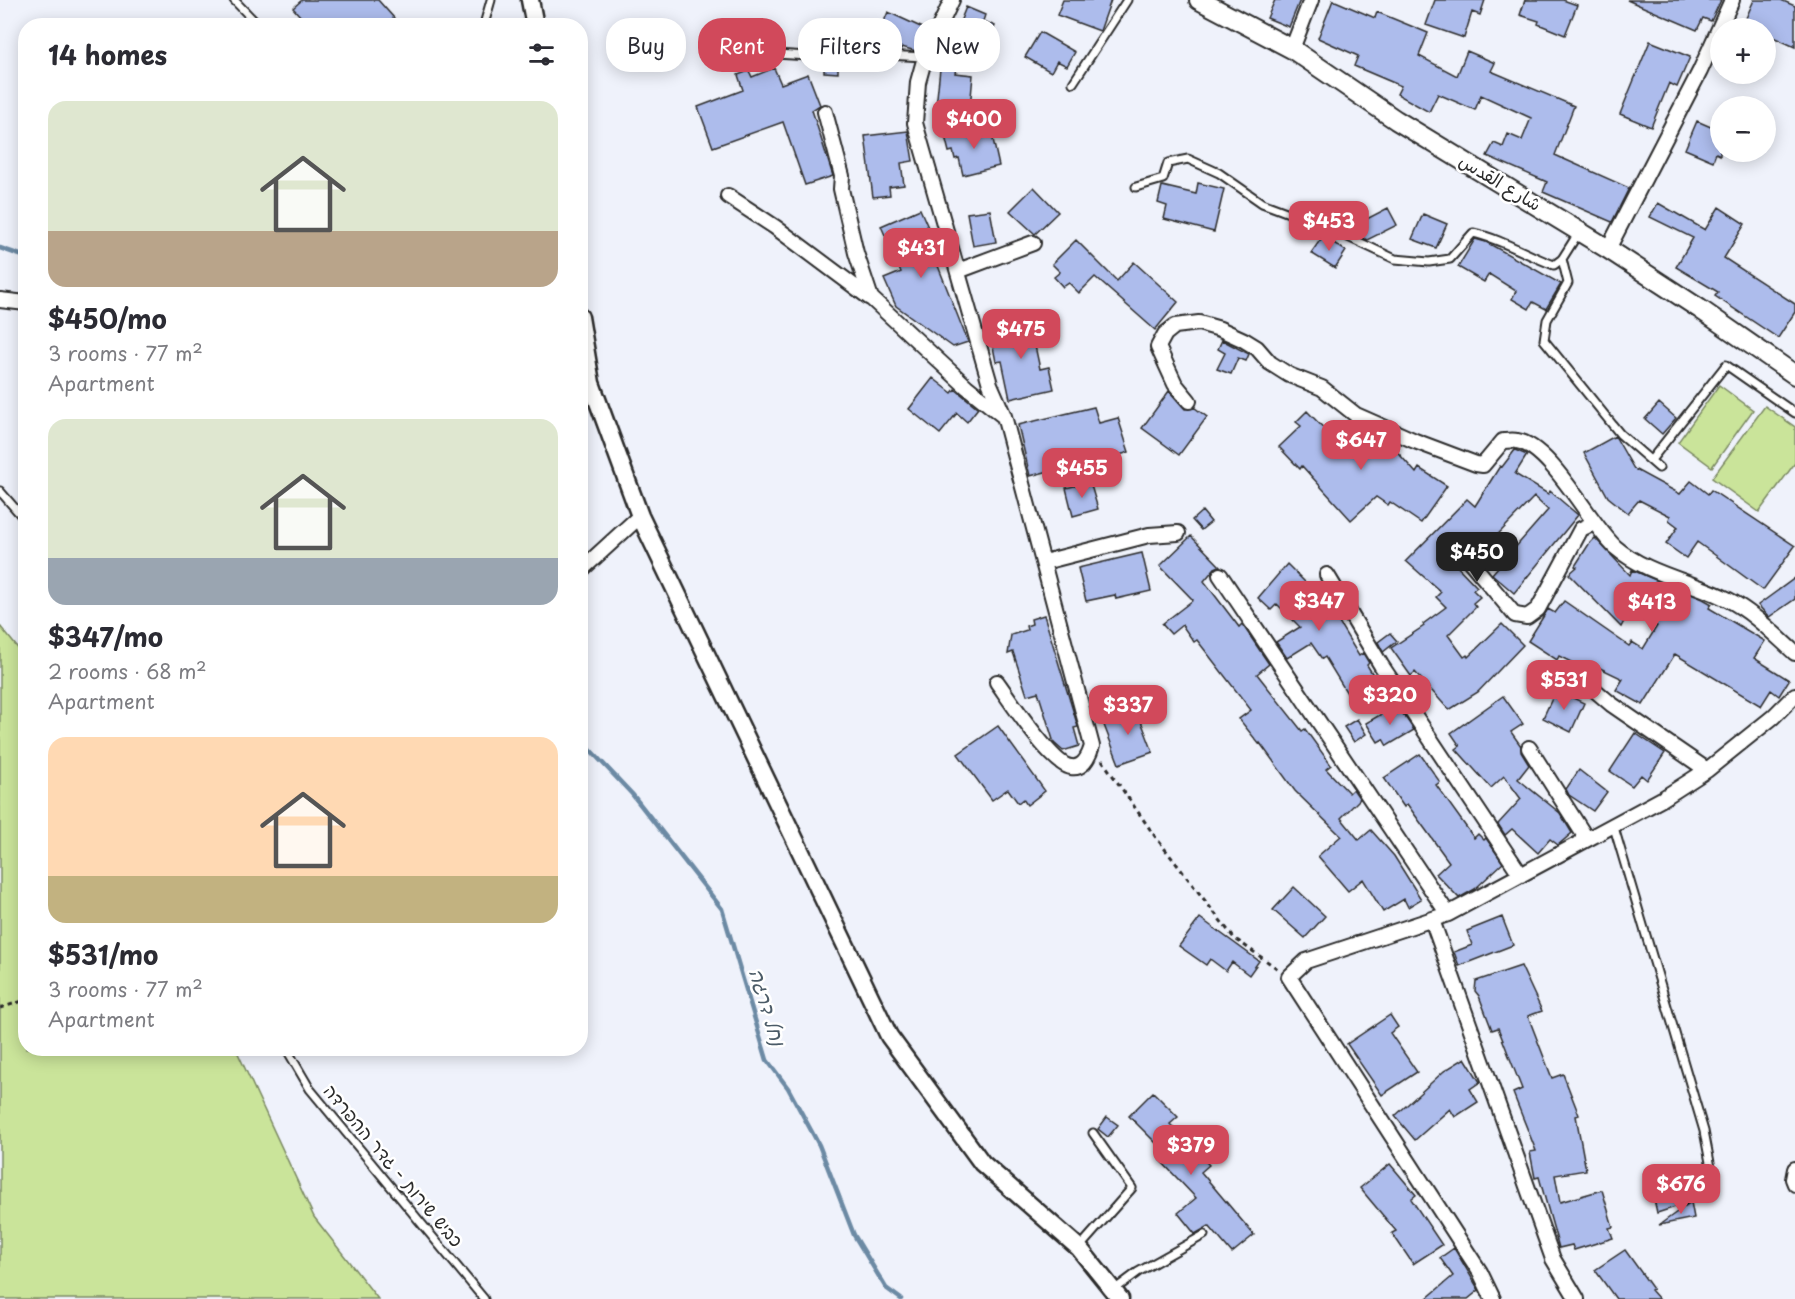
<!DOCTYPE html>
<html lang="en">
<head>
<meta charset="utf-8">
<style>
	body { margin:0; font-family:"Playpen Sans","Playpen Sans Arabic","Playpen Sans Hebrew",sans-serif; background:#f2f2f3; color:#2b2b33; height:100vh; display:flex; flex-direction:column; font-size:22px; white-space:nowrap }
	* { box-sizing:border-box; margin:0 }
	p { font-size:20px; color:#7c7c81 }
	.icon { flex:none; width:33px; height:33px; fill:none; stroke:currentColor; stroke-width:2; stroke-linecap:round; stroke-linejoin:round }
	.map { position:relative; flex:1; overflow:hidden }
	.panel { position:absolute; left:18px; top:18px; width:570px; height:1038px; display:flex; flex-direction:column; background:#fff; border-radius:24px; box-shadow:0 3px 15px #0003 }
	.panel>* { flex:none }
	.hud { position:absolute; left:606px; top:18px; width:570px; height:54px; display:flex; gap:12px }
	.tools { position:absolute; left:1710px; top:18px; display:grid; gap:12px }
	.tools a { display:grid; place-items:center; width:66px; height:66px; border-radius:50%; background:#fff; box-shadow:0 3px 15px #0003; font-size:30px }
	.price { position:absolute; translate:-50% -51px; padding:0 14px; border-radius:12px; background:#d1495b; color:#fff; font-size:20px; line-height:39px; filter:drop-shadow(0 2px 3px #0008) }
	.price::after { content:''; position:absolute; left:50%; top:36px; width:18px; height:14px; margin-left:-9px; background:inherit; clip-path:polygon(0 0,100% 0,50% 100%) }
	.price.active { background:#222; color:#fff }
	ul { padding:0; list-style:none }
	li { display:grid; align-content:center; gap:12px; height:318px; padding:0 30px }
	li span { display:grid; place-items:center; height:186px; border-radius:18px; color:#555 }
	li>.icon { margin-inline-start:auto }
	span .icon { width:108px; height:108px; fill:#fffc; stroke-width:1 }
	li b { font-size:26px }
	h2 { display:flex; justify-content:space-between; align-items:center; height:72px; padding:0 30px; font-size:26px }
	.chip { padding:0 21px; border-radius:24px; background:#fff; box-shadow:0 3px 15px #0003; font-size:21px; line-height:54px }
	.chip.active { background:#d1495b; color:#fff }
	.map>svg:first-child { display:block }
</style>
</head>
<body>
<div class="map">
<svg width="1795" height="1299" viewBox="0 0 1795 1299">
	<rect width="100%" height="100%" fill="#eff2fb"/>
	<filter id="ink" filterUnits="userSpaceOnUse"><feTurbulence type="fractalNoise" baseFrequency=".0167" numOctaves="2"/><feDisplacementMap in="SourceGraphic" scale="12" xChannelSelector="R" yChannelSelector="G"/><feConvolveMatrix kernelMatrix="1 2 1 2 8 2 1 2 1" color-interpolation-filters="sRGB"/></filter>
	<g filter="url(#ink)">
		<path fill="#cae49a" stroke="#7a8862" stroke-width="1.5" d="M1719 385 1753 410 1712 467 1678 442Z
			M1765 406 1795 427V463L1759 512 1712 478Z
			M0 626 25 657 26 1048 236 1049 314 1217 378 1299H0Z"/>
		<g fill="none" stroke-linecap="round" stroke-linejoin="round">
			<path stroke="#6c8aa4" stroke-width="4.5" d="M0 248 26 257
				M580 739 632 794 722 909 767 1060 788 1088 819 1145 854 1235 886 1288 901 1299"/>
		</g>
		<path fill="#adbcec" stroke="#2b2b2b" stroke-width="1.5" d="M302 0H378L394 18 385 26H309L293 8Z
			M1063 0H1111L1100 31 1057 15Z
			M1275 0H1300L1289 27 1267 18Z
			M1333 0 1375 18 1377 12 1428 33 1419 56 1457 76 1467 51 1495 63 1491 71 1574 106 1555 155 1629 188 1612 222 1543 192 1547 182 1487 156 1494 143 1503 147 1508 134 1522 140 1531 118 1481 95 1475 110 1438 94 1429 112 1397 94 1401 86 1354 66 1358 56 1318 38Z
			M1435 0H1485L1480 15 1472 12 1464 38 1426 25Z
			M1525 0H1563L1577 5 1565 35 1538 24 1539 21 1520 15Z
			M1627 0H1721L1711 21 1703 18 1697 30Z
			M1754 0H1781L1795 6V47L1766 34V28H1752L1743 25Z
			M966 7 985 15 983 21 995 26 984 52 962 42 955 73 973 75 969 119 935 116 942 50 948 52Z
			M888 12 925 29 916 51 902 47 900 50H891L875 43Z
			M1040 32 1075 52 1067 66 1057 61 1051 72 1025 57Z
			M1650 41 1690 57 1677 87 1669 83 1651 127 1620 114Z
			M824 60 838 61V73L824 72Z
			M774 68 781 84 808 74 820 105 812 110 833 176 805 185 783 122 713 147 698 107 743 90 738 75 749 71 752 77Z
			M1697 121 1720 131V155L1716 153 1713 161 1685 149Z
			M990 126 999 166 963 175 959 158 955 159 953 151 949 152 945 136Z
			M908 131 913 161 901 163 904 185 889 187 890 195 873 197 865 136Z
			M1198 183 1224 189 1214 232 1164 219 1167 206 1158 203 1162 186 1196 194Z
			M1034 187 1058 212 1035 234 1010 211Z
			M1658 203 1705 230 1719 207 1745 224 1724 258 1795 304V312L1778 338 1715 296 1718 292 1676 267 1693 238 1650 217Z
			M1388 208 1397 225 1367 240 1361 237 1355 225Z
			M920 209 934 241 929 243 968 342 953 347 896 306 884 279 901 272 881 226Z
			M990 210 996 242 973 246 967 213Z
			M1423 214 1447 224 1436 248 1412 239Z
			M1323 236 1346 251 1335 268 1311 253Z
			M1475 239 1486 242 1561 284 1546 309 1533 302 1529 309 1512 299 1516 291 1489 274 1484 282 1458 267Z
			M1076 240 1117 281 1134 262 1178 302 1155 330 1095 277 1079 293 1069 283 1063 287 1054 277 1060 272 1052 264Z
			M1029 318 1040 369 1049 367 1054 389 1010 399 1002 361 996 362 991 337 1000 336 999 324Z
			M1222 340 1249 354 1246 361 1238 358 1231 374 1217 369 1225 353 1218 349Z
			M933 378 952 393 955 389 978 408 967 422 957 413 940 434 909 409Z
			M1169 391 1185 409 1195 408 1207 417 1179 455 1142 428Z
			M1659 403 1676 418 1662 434 1645 419Z
			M1094 407 1099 423 1118 418 1129 452 1085 466 1083 460 1052 467 1053 470 1030 476 1018 425Z
			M1307 411 1345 450 1367 430 1384 437 1416 473 1419 468 1447 486 1421 523 1390 502 1388 505 1376 497 1351 520 1302 466 1300 469 1279 447 1301 426 1296 422Z
			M1615 436 1634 469 1680 494 1691 481 1708 494 1711 490 1795 546 1763 590 1697 542 1686 558 1666 544 1678 527 1669 520 1670 516 1639 500 1628 513 1608 497 1584 453Z
			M1515 450 1527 455 1515 474 1548 494 1550 491 1578 515 1514 593 1492 574 1548 510 1534 497 1480 553 1474 547 1461 556 1457 566 1477 587 1473 590 1480 597 1473 603 1476 607 1448 635 1464 657 1467 655 1468 657 1502 624 1523 645 1478 692 1449 710 1415 672 1411 676 1391 648 1424 626 1423 624 1446 607 1436 597 1441 592 1406 561 1467 499 1475 506 1500 466 1502 467Z
			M1090 482 1098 509 1073 516 1066 488Z
			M1202 511 1211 522 1201 530 1192 520Z
			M1191 536 1220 566 1215 568 1204 581 1239 627 1242 624 1269 664 1257 674 1302 731 1305 729 1331 765 1326 769 1349 793 1353 789 1360 799 1341 818 1359 840 1371 830 1394 856 1421 899 1408 907 1404 899 1383 912 1363 879 1348 891 1318 856 1341 836 1295 791 1260 743 1259 744 1239 719 1251 710 1197 640 1194 642 1182 625 1171 634 1162 624 1193 600 1160 566Z
			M1595 538 1630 575 1632 570 1703 599 1712 604 1709 608 1765 641 1754 658 1789 680 1779 696 1771 690 1761 706 1675 654 1643 705 1616 690 1623 679 1598 667 1595 674 1559 656 1557 660 1528 641 1548 609 1555 613 1564 601 1629 646 1632 642 1643 649 1657 626 1629 612 1621 627 1569 574 1577 567 1575 566 1589 544Z
			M1142 553 1151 591 1116 599 1115 595 1086 601 1078 568Z
			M1287 564 1322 599 1324 598 1359 656 1363 653 1369 663 1367 665 1380 686 1353 703 1325 657 1322 659 1311 643 1287 658 1276 642 1300 627 1277 604 1271 610 1258 598Z
			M1795 578V599L1769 617 1758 605Z
			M1044 615 1078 727 1074 728 1079 746 1063 751 1054 743 1038 692 1027 695 1013 652 1008 654 1011 635 1027 630 1026 626 1032 624 1031 619Z
			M1390 633 1397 641 1383 652 1378 642Z
			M1556 690 1584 703 1571 732 1543 718Z
			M1503 696 1523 724 1511 732 1521 746V752L1529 765 1518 779 1560 813 1572 833 1558 845 1550 839 1538 853 1512 829 1505 835 1498 824 1521 799 1504 776 1491 788 1456 749 1460 746 1451 733Z
			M1397 705 1414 730 1387 746 1383 739 1378 742 1366 723Z
			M1136 708 1153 752 1119 764 1102 720Z
			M1357 719 1366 734 1354 742 1344 727Z
			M998 726 1045 791 1027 805 1023 799 1018 803 1008 789 992 800 958 754Z
			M1635 733 1665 753 1647 780 1641 775 1632 786 1610 771Z
			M1420 754 1440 782 1436 785 1474 838 1478 834 1484 840 1486 838 1503 863 1475 889 1459 898 1436 874 1449 862 1407 804 1404 807 1384 778Z
			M1579 770 1607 792 1593 811 1569 795 1566 789Z
			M1294 887 1325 916 1305 938 1273 910Z
			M1502 917 1513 945 1459 966 1454 952 1472 945 1467 931Z
			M1200 918 1259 961 1249 975 1232 962 1226 971 1210 959 1206 965 1179 946Z
			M1521 966 1542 1011 1528 1016 1552 1078 1563 1074 1579 1115 1576 1116 1586 1170 1555 1175 1560 1202 1602 1190 1613 1227 1609 1228 1613 1238 1574 1250 1572 1245 1559 1248 1539 1177 1535 1178 1530 1152 1536 1151 1513 1093 1522 1089 1498 1028 1492 1030 1479 996 1475 991 1476 981Z
			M1390 1015 1398 1027 1390 1033 1417 1072 1382 1095 1347 1044Z
			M1465 1058 1480 1082 1470 1089 1478 1102 1455 1117 1450 1109 1415 1140 1395 1116 1444 1071Z
			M1153 1092 1178 1117 1170 1124 1209 1165 1201 1172 1254 1235 1232 1253 1209 1226 1195 1234 1178 1213 1196 1198 1160 1160 1167 1154 1129 1116Z
			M1107 1117 1118 1125 1108 1137 1098 1129Z
			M1390 1164 1416 1195 1411 1199 1442 1245 1413 1264 1392 1233 1396 1231 1360 1188Z
			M1685 1177 1691 1202 1657 1213 1651 1185Z
			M1691 1202 1694 1218 1659 1225Z
			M1454 1248 1479 1290 1468 1299H1426L1453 1276 1440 1258Z
			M1625 1250 1653 1289 1651 1290 1659 1299H1616L1595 1270Z"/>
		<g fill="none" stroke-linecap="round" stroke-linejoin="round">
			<defs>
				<path id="service" d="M234 0 259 26
					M487 26 485 21 491 0
					M760 53 808 56 846 53 925 57
					M1073 83 1127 0
					M1136 187 1163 179 1168 163 1188 159 1219 173 1262 203 1329 228 1395 259 1429 262 1450 259 1473 233C1502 239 1526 255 1554 265L1562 259 1579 232
					M1562 259 1568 283 1547 320 1544 340 1620 434 1659 468
					M1651 460 1726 365 1795 413
					M0 491 26 521
					M1613 824 1704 1131 1712 1173
					M286 1048 310 1089 484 1299
					M1079 1248 1132 1188 1093 1133
					M1114 1290 1138 1272 1204 1235"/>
				<path id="minor" d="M952 0 925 57 918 82 915 123 990 384 1004 416 1092 746C1089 756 1083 769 1071 767 1052 765 1010 700 997 682
					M1292 49 1311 0
					M825 112 842 176 841 189 856 253 871 298 967 387 1002 415
					M728 196 775 227 870 298
					M1608 249 1700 71 1732 0
					M958 271 1033 243
					M0 300 26 303
					M1189 401 1175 384 1158 347 1165 334 1175 326 1199 323 1220 329 1244 340 1257 348 1270 363 1289 375 1322 388 1356 415 1415 441 1476 464 1483 465 1503 441C1508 441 1513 440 1517 441 1551 446 1589 523 1615 547 1646 574 1691 581 1727 599 1753 612 1774 634 1795 653
					M1469 560 1515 615 1527 617 1538 609 1581 529 1594 523
					M1044 562 1149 535 1178 533
					M580 571 640 516
					M1220 575 1448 914
					M1327 575 1381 665 1521 875
					M1576 674 1611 704 1707 770
					M1529 748 1586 838
					M1432 920 1553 1259 1577 1299
					M1795 1169 1793 1179 1795 1184
					M1493 1299 1480 1272 1289 977 1306 961 1448 914 1662 799 1707 770 1773 717 1795 695"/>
				<path id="tertiary" d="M530 0 535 26
					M580 317 591 383 640 516 889 1036 982 1163 1079 1248 1120 1299"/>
				<path id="secondary" d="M1199 0 1292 49 1396 120 1608 249 1700 309 1795 375"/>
			</defs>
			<use href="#service" stroke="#2b2b2b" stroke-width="11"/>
			<use href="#minor" stroke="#2b2b2b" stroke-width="18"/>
			<use href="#tertiary" stroke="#2b2b2b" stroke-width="21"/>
			<use href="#secondary" stroke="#2b2b2b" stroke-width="22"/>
			<path stroke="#2b2b2b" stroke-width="3" stroke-dasharray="4.5 4.5" stroke-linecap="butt" d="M1102 760 1154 835 1234 938 1278 969
				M0 1008 26 1000"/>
			<use href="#service" stroke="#fff" stroke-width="7"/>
			<use href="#minor" stroke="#fff" stroke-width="14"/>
			<use href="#tertiary" stroke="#fff" stroke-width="16"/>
			<use href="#secondary" stroke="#fff" stroke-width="18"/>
		</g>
	</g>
	<g text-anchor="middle" stroke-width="5" stroke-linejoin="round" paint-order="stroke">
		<g font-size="18" fill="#2b2b2b" stroke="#fff">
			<text transform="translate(1500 183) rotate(31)" y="6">شارع القدس</text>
			<text transform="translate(393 1166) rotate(50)" y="6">כביש שירות - גדר ההפרדה</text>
		</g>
		<g font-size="20" font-style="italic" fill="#4b5b67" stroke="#fff">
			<text transform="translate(767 1007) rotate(73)" y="7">נחל דרגה</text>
		</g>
	</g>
</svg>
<div class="tools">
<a>+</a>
<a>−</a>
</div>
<b class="price" style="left:974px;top:150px">$400</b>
<b class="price" style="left:1329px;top:252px">$453</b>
<b class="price" style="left:921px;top:279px">$431</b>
<b class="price" style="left:1021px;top:360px">$475</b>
<b class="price" style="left:1361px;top:471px">$647</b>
<b class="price" style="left:1082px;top:499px">$455</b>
<b class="price active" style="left:1477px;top:583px">$450</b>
<b class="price" style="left:1319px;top:632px">$347</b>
<b class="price" style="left:1652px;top:633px">$413</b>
<b class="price" style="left:1564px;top:711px">$531</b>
<b class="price" style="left:1390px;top:726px">$320</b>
<b class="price" style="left:1128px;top:736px">$337</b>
<b class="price" style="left:1191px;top:1176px">$379</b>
<b class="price" style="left:1681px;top:1215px">$676</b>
<div class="hud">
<a class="chip">Buy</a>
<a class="chip active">Rent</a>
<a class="chip">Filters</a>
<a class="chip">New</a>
</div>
<section class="panel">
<h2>14 homes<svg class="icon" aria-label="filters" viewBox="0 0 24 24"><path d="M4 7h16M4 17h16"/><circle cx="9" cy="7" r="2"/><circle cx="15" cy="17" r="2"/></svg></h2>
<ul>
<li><span style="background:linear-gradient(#dfe7d0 70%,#b9a48a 0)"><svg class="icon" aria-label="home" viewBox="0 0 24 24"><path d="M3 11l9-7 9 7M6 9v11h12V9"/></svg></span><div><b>$450/mo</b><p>3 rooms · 77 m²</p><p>Apartment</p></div></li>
<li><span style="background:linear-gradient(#dfe7d0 75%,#9aa5b1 0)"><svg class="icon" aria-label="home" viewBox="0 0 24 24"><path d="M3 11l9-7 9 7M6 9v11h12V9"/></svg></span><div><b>$347/mo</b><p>2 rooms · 68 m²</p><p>Apartment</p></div></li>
<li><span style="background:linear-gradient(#ffd9b3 75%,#c2b280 0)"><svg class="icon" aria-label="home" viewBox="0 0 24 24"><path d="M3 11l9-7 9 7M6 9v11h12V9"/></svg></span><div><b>$531/mo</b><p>3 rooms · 77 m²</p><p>Apartment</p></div></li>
</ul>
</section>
</div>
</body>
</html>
